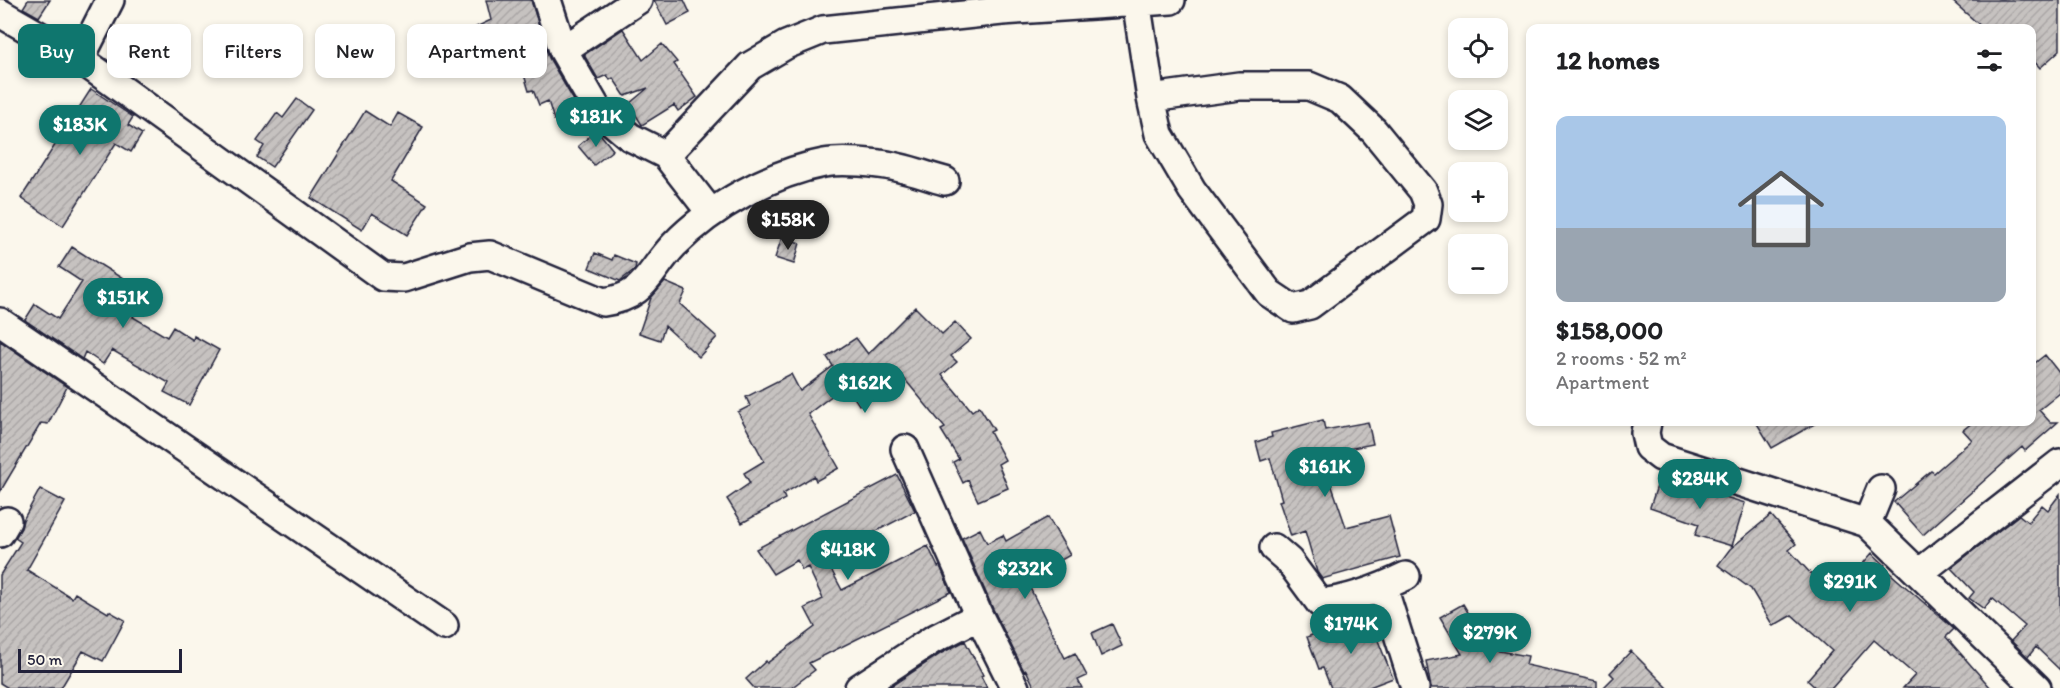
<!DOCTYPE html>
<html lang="en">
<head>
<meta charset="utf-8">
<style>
	body { margin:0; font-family:Itim,sans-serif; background:#f6f6f6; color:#202124; height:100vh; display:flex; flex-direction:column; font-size:22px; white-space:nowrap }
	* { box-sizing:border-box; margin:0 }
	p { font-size:20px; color:#757577 }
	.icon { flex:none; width:33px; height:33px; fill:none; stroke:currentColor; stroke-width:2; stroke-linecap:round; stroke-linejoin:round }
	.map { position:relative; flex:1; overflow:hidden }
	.panel { position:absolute; left:1526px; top:24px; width:510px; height:402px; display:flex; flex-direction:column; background:#fff; border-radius:12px; box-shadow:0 3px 9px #0003 }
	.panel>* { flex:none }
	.hud { position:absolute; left:18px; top:24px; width:570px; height:54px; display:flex; gap:12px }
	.tools { position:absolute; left:1448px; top:18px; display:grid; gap:12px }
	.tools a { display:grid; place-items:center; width:60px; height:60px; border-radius:12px; background:#fff; box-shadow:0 3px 9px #0003; font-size:30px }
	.scale { position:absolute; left:18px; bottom:15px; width:164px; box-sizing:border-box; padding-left:6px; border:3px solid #22223b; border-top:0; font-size:16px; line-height:21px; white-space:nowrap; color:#22223b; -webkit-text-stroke:4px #fbf7ec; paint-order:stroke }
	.price { position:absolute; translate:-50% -51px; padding:0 14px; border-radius:21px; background:#0f766e; color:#fff; font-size:20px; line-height:39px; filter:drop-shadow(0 2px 3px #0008) }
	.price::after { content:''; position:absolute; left:50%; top:36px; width:18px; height:14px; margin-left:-9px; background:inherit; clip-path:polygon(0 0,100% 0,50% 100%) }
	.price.selected { background:#222; color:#fff }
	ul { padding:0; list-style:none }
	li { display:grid; align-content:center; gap:12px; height:318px; padding:0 30px }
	li span { display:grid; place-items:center; height:186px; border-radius:12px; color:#555 }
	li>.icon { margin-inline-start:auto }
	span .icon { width:108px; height:108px; fill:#fffc; stroke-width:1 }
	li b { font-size:26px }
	h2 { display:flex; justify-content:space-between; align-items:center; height:72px; padding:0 30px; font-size:26px }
	.tag { padding:0 21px; border-radius:12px; background:#fff; box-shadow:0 3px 9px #0003; font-size:21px; line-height:54px }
	.tag.selected { background:#0f766e; color:#fff }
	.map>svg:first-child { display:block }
</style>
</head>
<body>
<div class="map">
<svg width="2060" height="688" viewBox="0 0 2060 688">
	<defs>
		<pattern id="building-hatch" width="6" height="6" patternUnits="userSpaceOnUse" patternTransform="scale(1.5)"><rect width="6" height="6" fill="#c6c2c0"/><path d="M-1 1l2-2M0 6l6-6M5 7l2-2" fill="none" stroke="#aaa6a6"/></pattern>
	</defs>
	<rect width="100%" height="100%" fill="#fbf7ec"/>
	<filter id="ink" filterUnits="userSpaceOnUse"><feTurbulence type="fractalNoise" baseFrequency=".0167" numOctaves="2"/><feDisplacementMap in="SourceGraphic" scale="12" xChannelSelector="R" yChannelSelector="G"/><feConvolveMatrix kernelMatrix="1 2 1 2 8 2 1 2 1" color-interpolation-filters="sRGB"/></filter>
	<g filter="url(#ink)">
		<path fill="url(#building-hatch)" stroke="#22223b" stroke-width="1.5" d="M28 0H50L39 17 23 8Z
			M486 0H531L549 58 580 111 554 120 548 101 539 105 533 90 529 91 522 68 511 72 499 44 486 49 476 27 491 20Z
			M654 0H684L690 13 667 25Z
			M1951 0H2060V50L2040 68 2031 58V28H1983Z
			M623 29 643 60 662 44 677 62 674 64 697 97 678 111 674 105 642 125 629 104 648 88 625 96 613 78 610 80 607 75 598 79 584 55Z
			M91 89 133 117 128 125 142 134 131 152 116 143 63 226 21 198Z
			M297 99 312 110 272 167 257 157 264 146 257 141 277 113 283 118Z
			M365 111 390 127 398 113 423 127 391 181 427 204 407 235 372 213 362 230 311 198Z
			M597 130 613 150 594 165 578 146Z
			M782 237 800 243 794 264 775 258Z
			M72 247 147 294 133 317 167 337 173 327 193 340 194 336 219 350 189 405 164 392 169 383 112 350 103 364 85 352 82 359 25 320 35 304 58 319 82 282 59 267Z
			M595 253 612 260 614 255 636 264 635 269 620 281 589 268Z
			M665 282 686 291 680 304 717 337 699 357 665 326 660 340 639 333 651 298Z
			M915 307 942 334 955 322 971 339 951 356 957 362 942 375 972 411 979 406 994 430 990 432 1005 460 998 464 1008 488 978 501 968 480 963 483 953 462 959 459 941 430 945 428 902 376 859 405 846 385 808 414 839 468 816 481 814 476 783 494 785 499 742 523 727 499 750 483 744 473 764 461 738 412 750 406 746 397 791 374 800 391 833 366 827 357 856 338 868 354Z
			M0 341 67 387 48 424 41 423 0 492Z
			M2045 355 2060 374V393L2039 410 2050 422H2058L2025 451 2022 447 1923 535 1894 502 1931 471 1934 473 1972 440 1963 430 1973 422H2031V366Z
			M1323 420 1325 430 1368 422 1373 444 1332 452 1337 469 1327 472 1346 527 1389 516 1400 557 1322 579 1317 572 1305 531 1291 536 1279 501 1282 500 1270 458 1261 461 1256 442 1272 437 1271 433Z
			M1756 422H1818L1772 448Z
			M897 475 915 511 825 558 842 590 928 546 938 567 940 566 951 592 809 663 815 670 791 688H754L746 679 766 661 767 663 815 627 805 608 823 599 808 567 802 570 797 560 773 574 756 549Z
			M1660 477 1745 503 1732 546 1695 535 1699 524 1650 507Z
			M40 489 65 502 27 570 72 598 75 593 108 613 109 611 125 620 103 661 83 651 61 688H8L0 683V575L21 542 15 538 21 528 23 520Z
			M2060 494V670L2036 647 2028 657 2011 641 2025 626 1992 598 1984 609 1969 598 1974 592 1951 568 2019 515 2028 522 2042 505 2048 510Z
			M1771 515 1796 544 1789 550 1825 589 1826 588 1835 596 1872 553 1885 565 1883 567 1954 629 1946 637 1991 688H1903L1915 675 1874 640 1832 688H1816L1807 680 1832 651 1792 615 1773 626 1751 589 1718 565 1730 549Z
			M1048 517 1070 555 1026 580 1065 658 1075 653 1087 676 1078 680 1082 688H1035L1026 670 1024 671 993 609 962 538 980 529 987 543 1003 535 1006 541Z
			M1463 604 1481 634 1484 648 1528 656 1526 665 1597 681V688H1431L1426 661 1462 654 1440 617Z
			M1367 613 1393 678 1367 688H1331L1323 668 1319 669 1307 637Z
			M1112 624 1122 646 1101 656 1092 633Z
			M965 641 983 675 981 676 987 688H888L940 654Z
			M1631 651 1668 688H1603L1614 677 1610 673Z"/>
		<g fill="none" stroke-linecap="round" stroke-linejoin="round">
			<defs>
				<path id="minor" d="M547 0 563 50 597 109 630 137 666 155
					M1136 0 1151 98 1159 134 1192 190 1269 293 1293 309 1310 305 1426 219 1428 204 1423 191 1374 131 1340 99 1309 86H1239L1151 98
					M0 13 80 59 383 277 404 278 470 257 490 255 603 302C646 297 648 272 674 245 712 206 771 173 824 163 841 160 862 162 879 164 901 166 923 175 945 181
					M563 50 638 0
					M80 59 110 0
					M711 213 666 155 750 66 786 45 823 30 1002 11 1171 0
					M0 322 444 626
					M1647 422 1645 433 1648 447 1661 457 1867 523
					M905 449 979 616 1015 688
					M1881 489 1867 523 2037 688
					M0 533 7 521
					M1274 548 1289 561 1320 603C1350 600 1379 589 1406 576
					M1919 573 2060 463
					M1383 587 1415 688
					M859 688 932 640 979 616"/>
			</defs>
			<use href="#minor" stroke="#22223b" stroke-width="32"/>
			<use href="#minor" stroke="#fbf7ec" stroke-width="27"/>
		</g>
	</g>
</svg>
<div class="tools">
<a><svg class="icon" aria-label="locate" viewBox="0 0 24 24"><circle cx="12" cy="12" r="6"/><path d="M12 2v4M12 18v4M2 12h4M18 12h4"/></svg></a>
<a><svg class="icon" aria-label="layers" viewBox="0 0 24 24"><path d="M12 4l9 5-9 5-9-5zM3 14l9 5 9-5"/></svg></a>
<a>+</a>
<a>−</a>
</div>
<div class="scale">50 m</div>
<b class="price" style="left:596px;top:148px">$181K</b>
<b class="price" style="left:80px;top:156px">$183K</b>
<b class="price selected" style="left:788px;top:251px">$158K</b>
<b class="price" style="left:123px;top:329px">$151K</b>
<b class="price" style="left:865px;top:414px">$162K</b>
<b class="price" style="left:1325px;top:498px">$161K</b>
<b class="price" style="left:1700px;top:510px">$284K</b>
<b class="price" style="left:848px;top:581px">$418K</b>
<b class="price" style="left:1025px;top:600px">$232K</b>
<b class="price" style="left:1850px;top:613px">$291K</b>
<b class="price" style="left:1351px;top:655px">$174K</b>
<b class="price" style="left:1490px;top:664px">$279K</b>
<div class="hud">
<a class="tag selected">Buy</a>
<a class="tag">Rent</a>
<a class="tag">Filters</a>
<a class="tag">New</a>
<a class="tag">Apartment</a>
</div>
<section class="panel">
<h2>12 homes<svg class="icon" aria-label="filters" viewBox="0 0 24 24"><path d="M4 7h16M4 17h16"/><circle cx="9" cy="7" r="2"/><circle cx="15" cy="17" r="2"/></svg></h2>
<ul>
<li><span style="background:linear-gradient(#a9c7e8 60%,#9aa5b1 0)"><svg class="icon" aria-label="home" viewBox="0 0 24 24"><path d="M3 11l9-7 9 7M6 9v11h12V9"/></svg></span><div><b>$158,000</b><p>2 rooms · 52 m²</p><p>Apartment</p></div></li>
</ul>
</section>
</div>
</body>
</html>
